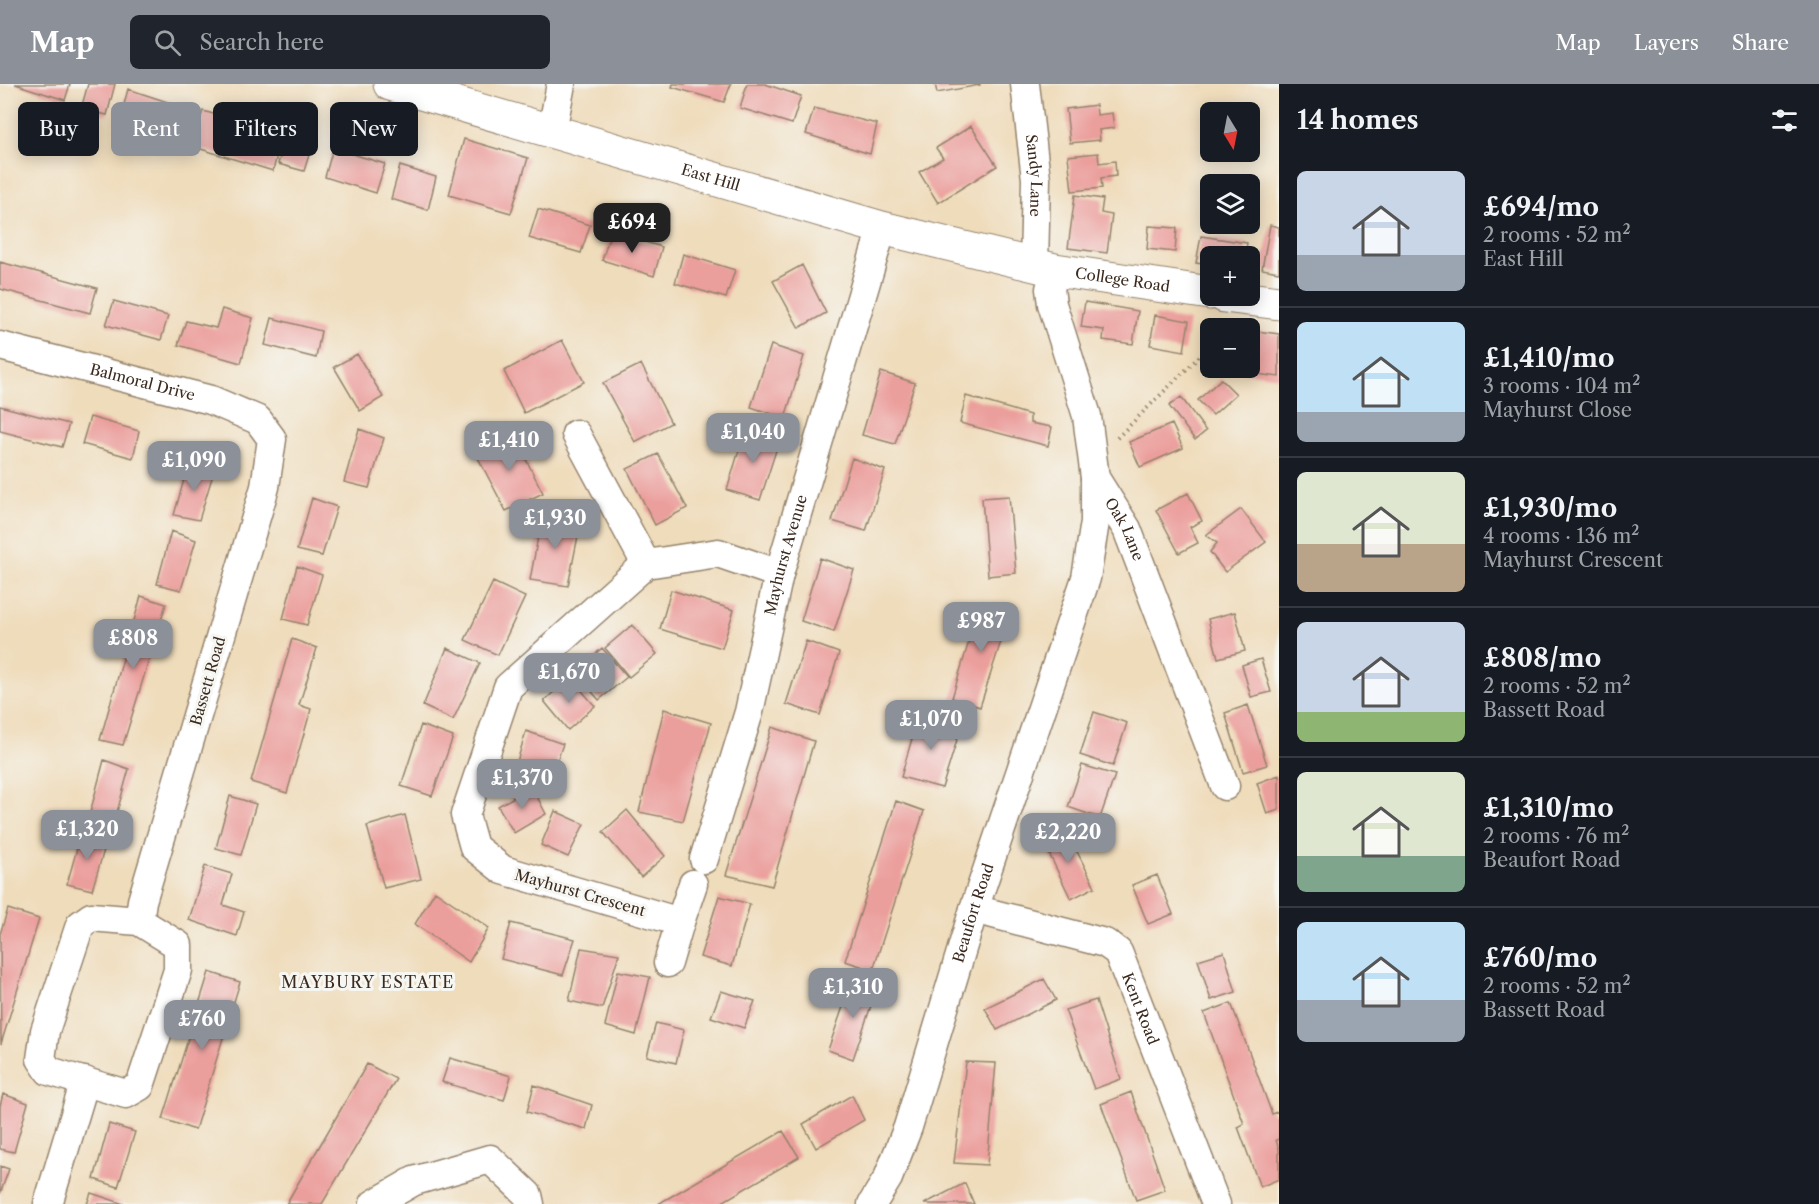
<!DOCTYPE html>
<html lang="en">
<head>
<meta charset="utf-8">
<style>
	body { margin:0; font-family:"Libre Caslon Text",serif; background:#20242c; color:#f1f3f6; height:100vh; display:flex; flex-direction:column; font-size:22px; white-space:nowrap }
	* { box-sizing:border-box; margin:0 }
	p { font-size:20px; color:#9ea1a6 }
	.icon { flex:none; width:33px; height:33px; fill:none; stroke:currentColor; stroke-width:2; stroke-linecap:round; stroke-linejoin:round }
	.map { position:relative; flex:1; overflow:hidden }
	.panel { display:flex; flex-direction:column; background:#171b24; width:540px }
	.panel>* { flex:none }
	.banner { position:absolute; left:18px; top:18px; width:570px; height:54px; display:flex; gap:12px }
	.needle { width:39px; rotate:170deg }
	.fabs { position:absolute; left:1200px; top:18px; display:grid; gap:12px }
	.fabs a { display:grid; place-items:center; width:60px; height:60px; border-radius:9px; background:#171b24; box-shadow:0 3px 15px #0003; font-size:30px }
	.price { position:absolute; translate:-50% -51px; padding:0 14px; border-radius:12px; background:#8c9099; color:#fff; font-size:20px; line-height:39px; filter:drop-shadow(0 2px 3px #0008) }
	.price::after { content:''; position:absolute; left:50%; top:36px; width:18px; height:14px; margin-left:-9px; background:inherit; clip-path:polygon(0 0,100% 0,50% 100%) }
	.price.selected { background:#222; color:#fff }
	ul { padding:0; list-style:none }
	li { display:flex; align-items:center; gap:18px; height:150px; padding:0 18px }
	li+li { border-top:2px solid #363941 }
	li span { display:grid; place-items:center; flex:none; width:168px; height:120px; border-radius:9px; color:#555 }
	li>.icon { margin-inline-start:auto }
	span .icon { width:72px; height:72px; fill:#fffc; stroke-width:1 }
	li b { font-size:26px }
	h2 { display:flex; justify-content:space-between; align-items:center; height:72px; padding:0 18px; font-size:26px }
	.tag { padding:0 21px; border-radius:9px; background:#171b24; box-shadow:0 3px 15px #0003; font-size:21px; line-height:54px }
	.tag.selected { background:#8c9099; color:#fff }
	header { display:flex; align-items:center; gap:36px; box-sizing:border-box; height:84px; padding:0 30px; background:#8c9099; color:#fff }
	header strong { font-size:28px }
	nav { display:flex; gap:33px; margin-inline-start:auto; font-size:21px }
	.search { width:420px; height:54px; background:#20242c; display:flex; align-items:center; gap:15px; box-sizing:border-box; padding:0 21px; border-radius:9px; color:#9ea1a6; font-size:22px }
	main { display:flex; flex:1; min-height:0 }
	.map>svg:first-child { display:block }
</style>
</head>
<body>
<header>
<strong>Map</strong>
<div class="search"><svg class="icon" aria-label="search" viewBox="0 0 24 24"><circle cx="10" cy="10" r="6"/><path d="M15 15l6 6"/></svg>Search here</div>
<nav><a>Map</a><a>Layers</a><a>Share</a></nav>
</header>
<main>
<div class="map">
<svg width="1279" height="1120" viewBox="0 0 1279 1120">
	<rect width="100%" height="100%" fill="#f6f6f2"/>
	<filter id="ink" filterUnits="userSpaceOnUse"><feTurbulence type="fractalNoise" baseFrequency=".0167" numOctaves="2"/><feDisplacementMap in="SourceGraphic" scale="12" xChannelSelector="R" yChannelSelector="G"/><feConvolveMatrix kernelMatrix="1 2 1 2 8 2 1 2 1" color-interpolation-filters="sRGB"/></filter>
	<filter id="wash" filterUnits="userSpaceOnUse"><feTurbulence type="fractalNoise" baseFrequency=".008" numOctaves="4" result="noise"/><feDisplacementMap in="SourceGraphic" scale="24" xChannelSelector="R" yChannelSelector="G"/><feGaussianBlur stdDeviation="1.35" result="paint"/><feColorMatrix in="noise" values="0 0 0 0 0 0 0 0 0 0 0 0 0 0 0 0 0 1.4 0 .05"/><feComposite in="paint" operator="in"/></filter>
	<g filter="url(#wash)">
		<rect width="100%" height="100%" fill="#efdcbb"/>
		<g id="blocks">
			<path fill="#eb9f9c" d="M15 0H70L65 16Z
				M88 0H115L107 31 81 25Z
				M673 0H731L724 18 672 3Z
				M747 0H765L801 12 792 40 740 24Z
				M935 0H980V1L937 9Z
				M128 5 198 28 189 60 119 40Z
				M1096 21 1097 31 1112 29 1114 44 1099 46 1100 56 1070 59 1066 25Z
				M814 24 877 40 870 70 806 50Z
				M203 27 282 50 273 87 191 62Z
				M971 42 997 82 938 119 919 88 943 74 936 64Z
				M286 51 313 58 304 87 278 80Z
				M464 55 528 74 511 129 449 111Z
				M333 64 385 80 376 109 325 93Z
				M1098 69 1099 79 1115 77 1116 92 1101 94 1102 104 1072 107 1068 72Z
				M400 82 436 93 428 126 391 115Z
				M1075 111 1103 115 1101 129 1112 131 1107 169 1068 164Z
				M538 125 590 141 581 169 529 154Z
				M1270 141 1279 143V188L1262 185Z
				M1149 142 1177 144 1175 168 1147 165Z
				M611 148 662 163 654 192 602 176Z
				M1201 152 1247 159 1245 172H1210V181L1196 179Z
				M683 170 735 186 726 214 675 199Z
				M0 178 97 204 90 229 0 205Z
				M802 181 826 229 799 244 773 197Z
				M114 217 168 232 161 256 106 241Z
				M1085 218 1138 227 1133 260 1103 256 1104 246 1081 243Z
				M222 225 253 234 241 279 178 261 186 237 216 244Z
				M1155 231 1189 237 1184 267 1150 261Z
				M272 234 321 247 316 274 265 261Z
				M1250 246 1279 250V293L1235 287V284H1250Z
				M562 256 584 298 524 329 504 287Z
				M771 261 804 272 785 334 751 323Z
				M357 270 383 313 360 327 334 283Z
				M641 280 671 339 635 358 603 299Z
				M881 288 915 299 895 360 862 351Z
				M1221 295 1236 310 1213 331 1198 316Z
				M966 312 1030 331V339L1052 343 1048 362 960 339Z
				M1181 313 1206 347 1195 356 1169 322Z
				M0 322 69 340 62 363 0 347Z
				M90 333 139 347 133 374 82 360Z
				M1172 340 1183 364 1140 383 1129 358Z
				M746 343 780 354 760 416 727 406Z
				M359 345 384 354 369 404 344 398Z
				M513 350 543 409 506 427 475 368Z
				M658 370 687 424 655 441 627 385Z
				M852 374 885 386 866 447 832 437Z
				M189 378 214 387 199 436 174 431Z
				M1188 409 1202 437 1190 443 1198 459 1179 469 1156 426Z
				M1009 412 1016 489 988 492 982 414Z
				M312 414 337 423 322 472 297 466Z
				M1241 425 1266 458 1225 488 1210 468 1217 459 1206 451Z
				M542 431 581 437 568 502 530 496Z
				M171 447 196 456 181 506 157 500Z
				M820 474 854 486 834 548 801 537Z
				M297 482 322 491 307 541 283 535Z
				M493 498 525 513 498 571 465 556Z
				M671 506 734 526 722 564 660 545Z
				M141 512 166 520 123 661 100 656Z
				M981 517 1011 526 980 623 952 614Z
				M1235 528 1245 567 1218 574 1208 535Z
				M632 541 657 570 629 593 605 564Z
				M292 555 317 564 299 621 311 625 287 709 251 698Z
				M806 557 839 569 820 631 786 620Z
				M447 564 480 579 453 636 423 622Z
				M602 564 627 593 599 616 575 588Z
				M1261 575 1271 608 1251 613 1242 581Z
				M570 593 595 622 568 646 544 617Z
				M1248 621 1267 681 1243 688 1225 629Z
				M664 625 711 639 683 737 639 728Z
				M1094 628 1127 639 1113 682 1080 671Z
				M919 630 961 643 942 704 901 693Z
				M421 641 453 653 432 712 401 702Z
				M772 643 814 657 772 802 726 791Z
				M526 647 563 660 553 688 517 678Z
				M104 676 129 685 115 735 90 729Z
				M1082 681 1115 691 1100 734 1068 723Z
				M1279 691V726L1267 730 1257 699Z
				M532 703 546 730 514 749 498 722Z
				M230 712 256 720 241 771 216 764Z
				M896 717 924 727 873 886 845 877Z
				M627 726 665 772 641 793 603 748Z
				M555 727 584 740 568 773 541 761Z
				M405 731 421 795 384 804 367 742Z
				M1065 744 1095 803 1071 815 1042 755Z
				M82 747 107 756 92 806 67 800Z
				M205 782 232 790 223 821 244 828 237 852 189 836Z
				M1157 791 1173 830 1148 840 1132 801Z
				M435 807 489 844 469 878 415 840Z
				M719 812 750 820 732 882 700 873Z
				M8 825 39 835 1 960 0 850Z
				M511 839 575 855 563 891 501 875Z
				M581 864 619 870 602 924 569 917Z
				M1224 868 1236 908 1211 916 1198 876Z
				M618 887 650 893 636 951 605 942Z
				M209 888 240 898 195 1046 163 1035Z
				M853 894 877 904 853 975 828 966Z
				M1044 895 1056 916 997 946 985 924Z
				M721 907 755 917 744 944 711 933Z
				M1096 916 1121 995 1094 1005 1065 926Z
				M1231 919 1272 1030 1279 1027V1055L1276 1056 1279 1065V1095L1260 1103 1238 1043 1244 1040 1204 929Z
				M656 939 684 946 676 979 647 972Z
				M450 974 511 992 504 1016 442 998Z
				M966 978 996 979 987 1081 954 1079Z
				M367 980 396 995 322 1120H286Z
				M534 1001 592 1021 586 1045 527 1028Z
				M1131 1008 1165 1106 1136 1116 1101 1020Z
				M3 1010 28 1019 14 1068 0 1065V1022Z
				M852 1011 864 1036 816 1064 803 1040Z
				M109 1040 135 1048 118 1103 94 1095Z
				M783 1047 799 1073 719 1120H658Z
				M0 1082 9 1085 0 1110Z
				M965 1099 974 1120H924Z
				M91 1109 124 1120H87Z"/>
		</g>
	</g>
	<g filter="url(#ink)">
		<use href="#blocks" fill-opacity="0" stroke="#95836c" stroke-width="1.5"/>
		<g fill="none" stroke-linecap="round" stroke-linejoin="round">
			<defs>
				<g id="street">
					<path id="s1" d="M1025 0 1036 95 1034 182"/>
					<path d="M552 47 561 0"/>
					<path id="s2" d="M1055 186 1050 205 1052 220 1087 332 1095 394 1127 445 1225 702"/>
					<path id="s3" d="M0 262 211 316 258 336 272 355 265 403 142 817 139 837"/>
					<path d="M576 350 646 480"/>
					<path id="s4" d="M704 775 749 628 779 490 882 144"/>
					<path d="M693 800 680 838 503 786 474 763 465 731 508 603 646 480 718 469 779 490"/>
					<path id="s5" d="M974 825 1105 859 1118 868 1216 1120"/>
					<path d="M91 833 139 837 178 861V886L140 1002 126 1010 49 987 41 975 45 947 80 841Z"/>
					<path d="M668 879 680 838"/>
					<path d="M48 1120 85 997"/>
					<path d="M374 1120 414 1097 490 1075 528 1111 530 1120"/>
					<path id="s6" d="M872 1120 888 1094 908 1043 974 825 1086 494 1095 438V394"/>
				</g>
				<g id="secondary">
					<path id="s7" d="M390 0 882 144 1055 186 1210 209"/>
					<path d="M1224 212 1279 219"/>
				</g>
			</defs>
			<use href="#street" stroke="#95836c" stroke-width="31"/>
			<use href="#secondary" stroke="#95836c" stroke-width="35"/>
			<path stroke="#95836c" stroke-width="4" stroke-dasharray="1.5 4.5" stroke-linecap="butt" d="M1117 354 1210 262"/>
			<use href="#street" stroke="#fff" stroke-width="28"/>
			<use href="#secondary" stroke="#fff" stroke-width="33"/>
		</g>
	</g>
	<g text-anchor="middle" stroke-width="6" stroke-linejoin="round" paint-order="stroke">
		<g font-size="15" fill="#3b2a1e" stroke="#f6f6f2">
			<text dy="5" stroke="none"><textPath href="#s1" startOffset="92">Sandy Lane</textPath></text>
			<text dy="5" stroke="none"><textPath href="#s7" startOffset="334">East Hill</textPath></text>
			<text dy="5" stroke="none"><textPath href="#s7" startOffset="759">College Road</textPath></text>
			<text dy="5" stroke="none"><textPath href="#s3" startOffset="147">Balmoral Drive</textPath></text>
			<text dy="5" stroke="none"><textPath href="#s2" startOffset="274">Oak Lane</textPath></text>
			<text dy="5" stroke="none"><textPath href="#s4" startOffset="315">Mayhurst Avenue</textPath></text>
			<text transform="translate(208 597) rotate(-74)" y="5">Bassett Road</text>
			<text transform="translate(580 809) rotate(16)" y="5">Mayhurst Crescent</text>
			<text dy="5" stroke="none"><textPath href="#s6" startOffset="309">Beaufort Road</textPath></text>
			<text dy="5" stroke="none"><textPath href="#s5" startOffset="212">Kent Road</textPath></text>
		</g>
		<g font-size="16" letter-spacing="1.5" fill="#3b2a1e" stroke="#f6f6f2">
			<text x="368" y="904">MAYBURY ESTATE</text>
		</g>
	</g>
</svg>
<div class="fabs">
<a><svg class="needle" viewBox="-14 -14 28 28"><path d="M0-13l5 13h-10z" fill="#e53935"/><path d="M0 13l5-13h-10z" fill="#9ea1a6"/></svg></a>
<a><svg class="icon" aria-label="layers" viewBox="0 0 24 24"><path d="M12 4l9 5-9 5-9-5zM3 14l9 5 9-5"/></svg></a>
<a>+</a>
<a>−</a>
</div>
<b class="price selected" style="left:632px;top:170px">£694</b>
<b class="price" style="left:753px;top:380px">£1,040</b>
<b class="price" style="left:509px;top:388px">£1,410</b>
<b class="price" style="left:194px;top:408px">£1,090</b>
<b class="price" style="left:555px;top:466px">£1,930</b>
<b class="price" style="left:981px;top:569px">£987</b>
<b class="price" style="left:133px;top:586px">£808</b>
<b class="price" style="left:569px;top:620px">£1,670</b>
<b class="price" style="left:931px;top:667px">£1,070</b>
<b class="price" style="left:522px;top:726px">£1,370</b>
<b class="price" style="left:87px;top:777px">£1,320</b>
<b class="price" style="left:1068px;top:780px">£2,220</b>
<b class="price" style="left:853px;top:935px">£1,310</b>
<b class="price" style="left:202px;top:967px">£760</b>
<div class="banner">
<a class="tag">Buy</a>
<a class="tag selected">Rent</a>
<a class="tag">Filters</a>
<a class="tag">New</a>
</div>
</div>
<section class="panel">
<h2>14 homes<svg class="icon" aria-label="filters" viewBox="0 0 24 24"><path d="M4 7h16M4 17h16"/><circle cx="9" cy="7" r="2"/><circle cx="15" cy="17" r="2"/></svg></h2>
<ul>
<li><span style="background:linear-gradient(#c9d6e8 70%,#9aa5b1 0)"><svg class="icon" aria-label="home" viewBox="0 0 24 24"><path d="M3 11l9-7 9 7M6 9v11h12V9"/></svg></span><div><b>£694/mo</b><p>2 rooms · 52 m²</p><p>East Hill</p></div></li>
<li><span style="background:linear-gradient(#bfe0f5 75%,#9aa5b1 0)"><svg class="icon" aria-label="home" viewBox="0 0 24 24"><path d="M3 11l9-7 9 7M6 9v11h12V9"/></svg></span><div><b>£1,410/mo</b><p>3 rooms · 104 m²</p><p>Mayhurst Close</p></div></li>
<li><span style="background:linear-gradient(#dfe7d0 60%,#b9a48a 0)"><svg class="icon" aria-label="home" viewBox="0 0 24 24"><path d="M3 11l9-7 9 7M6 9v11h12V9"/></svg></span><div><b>£1,930/mo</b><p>4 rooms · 136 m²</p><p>Mayhurst Crescent</p></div></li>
<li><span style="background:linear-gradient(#c9d6e8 75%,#8fb573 0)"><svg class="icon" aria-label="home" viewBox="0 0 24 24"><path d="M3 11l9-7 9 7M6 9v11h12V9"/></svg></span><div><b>£808/mo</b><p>2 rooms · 52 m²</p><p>Bassett Road</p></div></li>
<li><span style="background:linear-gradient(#dfe7d0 70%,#7fa58c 0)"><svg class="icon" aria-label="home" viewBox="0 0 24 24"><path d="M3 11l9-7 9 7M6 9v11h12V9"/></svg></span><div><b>£1,310/mo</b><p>2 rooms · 76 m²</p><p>Beaufort Road</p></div></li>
<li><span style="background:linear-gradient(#bfe0f5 65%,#9aa5b1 0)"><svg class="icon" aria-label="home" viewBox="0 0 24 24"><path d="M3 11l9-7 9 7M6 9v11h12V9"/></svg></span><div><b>£760/mo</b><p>2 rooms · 52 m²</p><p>Bassett Road</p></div></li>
</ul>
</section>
</main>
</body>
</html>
